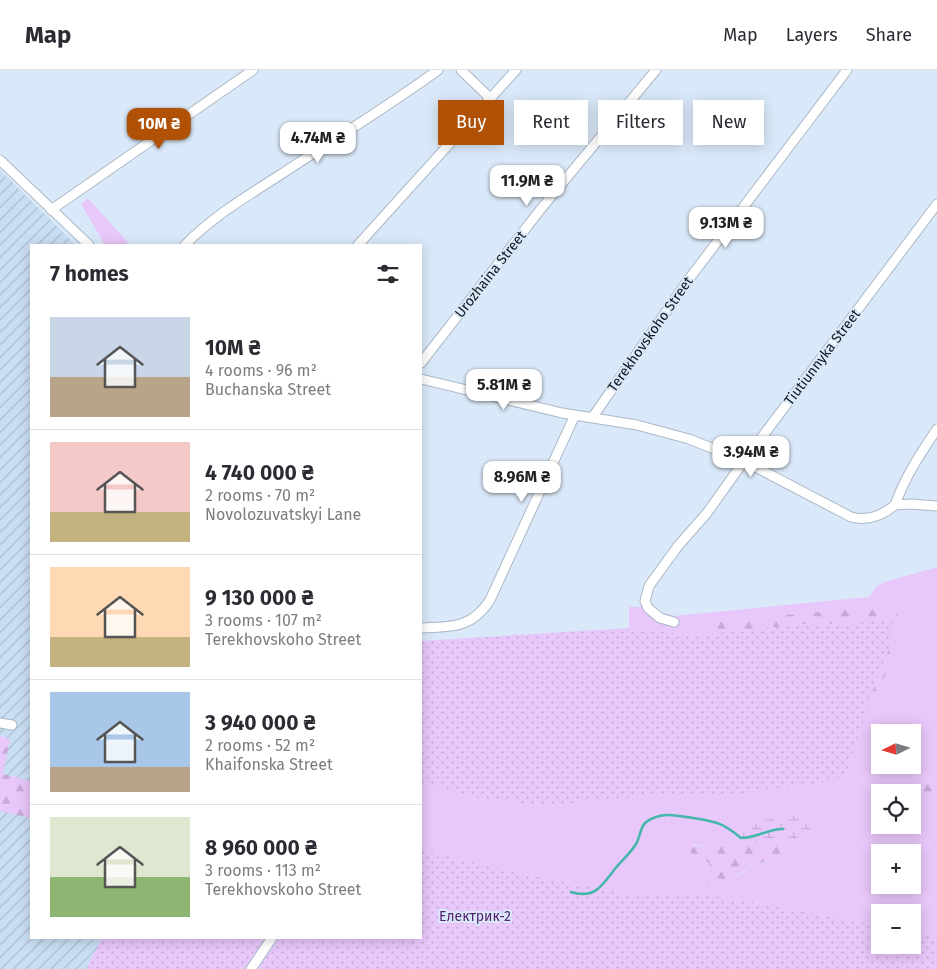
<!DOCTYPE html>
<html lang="en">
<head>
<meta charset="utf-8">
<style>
	body { margin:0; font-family:"Fira Sans",sans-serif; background:#f2f2f3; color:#2b2b33; height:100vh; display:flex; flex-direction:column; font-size:19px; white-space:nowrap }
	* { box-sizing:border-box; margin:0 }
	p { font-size:16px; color:#7c7c81 }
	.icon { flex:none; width:28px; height:28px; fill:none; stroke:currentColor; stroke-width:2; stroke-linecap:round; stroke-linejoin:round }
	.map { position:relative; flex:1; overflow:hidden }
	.panel { position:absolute; left:30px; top:174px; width:392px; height:695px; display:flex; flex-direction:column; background:#fff; border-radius:0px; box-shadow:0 2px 12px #0003 }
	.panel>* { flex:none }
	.guide { position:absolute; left:438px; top:30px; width:424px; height:45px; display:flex; gap:10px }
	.needle { width:32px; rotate:265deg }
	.tools { position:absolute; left:871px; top:654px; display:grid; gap:10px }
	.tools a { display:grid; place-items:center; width:50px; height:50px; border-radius:0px; background:#fff; box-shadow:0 2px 12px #0003; font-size:25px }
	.price { position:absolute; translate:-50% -42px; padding:0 11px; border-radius:10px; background:#fff; color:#222; font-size:16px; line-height:32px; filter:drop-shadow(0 1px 2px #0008) }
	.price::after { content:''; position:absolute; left:50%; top:30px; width:15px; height:11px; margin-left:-8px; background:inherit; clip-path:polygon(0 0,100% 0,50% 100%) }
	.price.active { background:#b05105; color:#fff }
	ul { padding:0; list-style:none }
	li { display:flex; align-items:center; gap:15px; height:125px; padding:0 20px }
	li+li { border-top:1px solid #e1e1e2 }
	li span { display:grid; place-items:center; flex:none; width:140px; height:100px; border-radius:0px; color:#555 }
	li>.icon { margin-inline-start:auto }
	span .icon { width:60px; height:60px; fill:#fffc; stroke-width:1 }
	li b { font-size:21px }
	h2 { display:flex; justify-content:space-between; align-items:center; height:60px; padding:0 20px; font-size:21px }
	.tag { padding:0 18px; border-radius:0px; background:#fff; box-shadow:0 2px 12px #0003; font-size:18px; line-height:45px }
	.tag.active { background:#b05105; color:#fff }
	header { display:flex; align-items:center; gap:30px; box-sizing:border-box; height:70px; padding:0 25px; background:#fff; border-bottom:1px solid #e1e1e2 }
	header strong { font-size:24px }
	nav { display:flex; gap:28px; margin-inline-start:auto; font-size:18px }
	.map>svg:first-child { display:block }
</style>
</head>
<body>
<header>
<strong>Map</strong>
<nav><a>Map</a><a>Layers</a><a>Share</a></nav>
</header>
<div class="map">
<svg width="937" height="899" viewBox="0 0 937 899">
	<defs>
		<pattern id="industrial-furrows" width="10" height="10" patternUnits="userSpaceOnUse" patternTransform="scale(1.25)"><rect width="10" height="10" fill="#cadef3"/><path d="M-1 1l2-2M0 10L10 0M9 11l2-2" fill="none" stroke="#acbed0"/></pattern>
		<pattern id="forest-firs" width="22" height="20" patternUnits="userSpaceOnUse" patternTransform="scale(1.25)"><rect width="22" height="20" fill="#e8c7fa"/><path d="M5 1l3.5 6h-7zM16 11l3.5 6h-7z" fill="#c6aad6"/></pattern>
		<pattern id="wetland-marsh" width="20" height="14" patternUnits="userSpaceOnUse" patternTransform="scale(1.25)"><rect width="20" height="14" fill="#e8c7fa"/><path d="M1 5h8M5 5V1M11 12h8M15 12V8" fill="none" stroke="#c6aad6"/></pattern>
		<pattern id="garden-dots" width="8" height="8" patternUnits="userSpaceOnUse" patternTransform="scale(1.25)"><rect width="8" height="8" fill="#e8c7fa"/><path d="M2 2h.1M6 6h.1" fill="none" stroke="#c6aad6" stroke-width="1.8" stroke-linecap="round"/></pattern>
	</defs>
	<rect width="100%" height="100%" fill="#dae9f9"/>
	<path fill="url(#industrial-furrows)" d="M0 100 76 175H31V868H102L86 899H0Z"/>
	<path fill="#e8c7fa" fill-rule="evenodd" d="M88 128 130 175H105L81 134Z
		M937 497V703L927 708 911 722H880V755H912L913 733 915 734 937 723V866L913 861 912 842H880V855L709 825H633L519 803 421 780V713L472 727 543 736 677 723H744L827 712 846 703 879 601 803 554 695 565 629 558V537H646L673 546 869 527 876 517 885 512ZM880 662H912V695H880ZM781 771 791 772 769 791 752 796 738 806 702 809 710 794 704 789 689 782 693 774 709 777ZM880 782H912V815H880Z"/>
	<path fill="url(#forest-firs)" d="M871 538 889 539 895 542 900 549V560L879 623H875L872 621C880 597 893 577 893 551L884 548 851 554H803L713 564 707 561V558L710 553 723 550Z
		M0 666 10 669 3 704 31 711V748L0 741Z
		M937 703V723L915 734 913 733 912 722H911C918 713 927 708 937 703Z
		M781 771 791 772 792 781 788 788C777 789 765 791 754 795 738 802 724 821 704 814L702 809 710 794 704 789 689 782 690 775 709 777Z"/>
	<path fill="url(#wetland-marsh)" d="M802 745 810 747 812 751V758L791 772 781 771 732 774C740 748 779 749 802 745Z"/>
	<path fill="url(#garden-dots)" d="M884 548 893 551 890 577 879 602 846 704 827 712 744 723H677L543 736 472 727 421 713V571L629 558 695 565 803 554H851Z
		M421 780 519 803 633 825H709L880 855V875H912L913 861 937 866V899H258L278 868H421Z
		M102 868H268L247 899H86Z"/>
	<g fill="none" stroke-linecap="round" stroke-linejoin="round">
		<path stroke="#44b7ab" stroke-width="2.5" d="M571 822C594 829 601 817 614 800 621 791 630 784 636 774 640 768 640 758 645 753 659 741 676 745 693 748 716 752 722 752 741 768 756 768 768 759 783 759"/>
		<defs>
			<path id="street" d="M461 0 491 29
				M0 90 89 175
				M51 140 253 0
				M185 175C212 147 247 126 280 105 333 70 387 37 438 0
				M358 175 516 0
				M421 293 540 140 656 0
				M421 309 562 343 637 355 689 369 744 391 851 447C867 451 882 446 895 435 905 407 920 384 937 359
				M592 348 689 209 847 0
				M895 435 911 434 937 436
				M674 552 660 548 648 538 645 531 649 516 678 476 707 443 744 391 937 134
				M421 558C452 557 472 558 490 530L575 345
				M0 653 12 655
				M251 899 272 868"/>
		</defs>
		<use href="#street" stroke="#aab8c7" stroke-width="11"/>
		<use href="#street" stroke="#fff" stroke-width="9"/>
	</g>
	<g text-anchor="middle" stroke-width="4" stroke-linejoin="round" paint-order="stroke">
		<g font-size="14" fill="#12171c" stroke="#dae9f9">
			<text transform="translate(490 204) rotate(-52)" y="5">Urozhaina Street</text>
			<text transform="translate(650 264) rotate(-55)" y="5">Terekhovskoho Street</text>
			<text transform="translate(822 287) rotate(-53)" y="5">Tiutiunnyka Street</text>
		</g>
		<g font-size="14" fill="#57216f" stroke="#dae9f9">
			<text x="475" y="851">Електрик-2</text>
		</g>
	</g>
</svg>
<div class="tools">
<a><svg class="needle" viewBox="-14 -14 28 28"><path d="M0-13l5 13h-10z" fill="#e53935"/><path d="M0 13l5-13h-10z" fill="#7c7c81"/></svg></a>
<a><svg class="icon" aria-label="locate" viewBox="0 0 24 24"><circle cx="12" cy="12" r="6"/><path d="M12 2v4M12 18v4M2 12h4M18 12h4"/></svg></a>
<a>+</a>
<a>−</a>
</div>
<b class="price active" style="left:159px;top:80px">10M ₴</b>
<b class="price" style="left:318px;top:94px">4.74M ₴</b>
<b class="price" style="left:527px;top:137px">11.9M ₴</b>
<b class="price" style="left:726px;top:179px">9.13M ₴</b>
<b class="price" style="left:504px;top:341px">5.81M ₴</b>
<b class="price" style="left:751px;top:408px">3.94M ₴</b>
<b class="price" style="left:522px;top:433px">8.96M ₴</b>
<div class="guide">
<a class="tag active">Buy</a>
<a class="tag">Rent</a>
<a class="tag">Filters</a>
<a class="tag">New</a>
</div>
<section class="panel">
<h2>7 homes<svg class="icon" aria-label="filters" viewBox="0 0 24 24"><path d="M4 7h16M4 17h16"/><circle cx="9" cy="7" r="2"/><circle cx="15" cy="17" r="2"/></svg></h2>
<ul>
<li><span style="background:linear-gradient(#c9d6e8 60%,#b9a48a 0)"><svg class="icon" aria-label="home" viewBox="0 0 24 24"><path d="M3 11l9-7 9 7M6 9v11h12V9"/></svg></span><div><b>10M ₴</b><p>4 rooms · 96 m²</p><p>Buchanska Street</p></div></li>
<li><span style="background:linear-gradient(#f6c9c9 70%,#c2b280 0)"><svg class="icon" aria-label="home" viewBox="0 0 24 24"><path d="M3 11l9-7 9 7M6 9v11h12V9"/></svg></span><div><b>4 740 000 ₴</b><p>2 rooms · 70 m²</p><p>Novolozuvatskyi Lane</p></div></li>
<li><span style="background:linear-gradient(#ffd9b3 70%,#c2b280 0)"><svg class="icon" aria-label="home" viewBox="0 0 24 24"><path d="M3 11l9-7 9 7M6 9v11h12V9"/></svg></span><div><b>9 130 000 ₴</b><p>3 rooms · 107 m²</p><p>Terekhovskoho Street</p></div></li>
<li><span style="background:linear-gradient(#a9c7e8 75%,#b9a48a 0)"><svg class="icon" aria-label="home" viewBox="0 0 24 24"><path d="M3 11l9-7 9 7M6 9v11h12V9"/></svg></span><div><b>3 940 000 ₴</b><p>2 rooms · 52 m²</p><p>Khaifonska Street</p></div></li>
<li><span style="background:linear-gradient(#dfe7d0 60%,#8fb573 0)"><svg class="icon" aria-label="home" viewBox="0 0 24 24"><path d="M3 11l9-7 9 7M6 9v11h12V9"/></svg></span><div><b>8 960 000 ₴</b><p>3 rooms · 113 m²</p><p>Terekhovskoho Street</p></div></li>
</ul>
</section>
</div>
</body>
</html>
